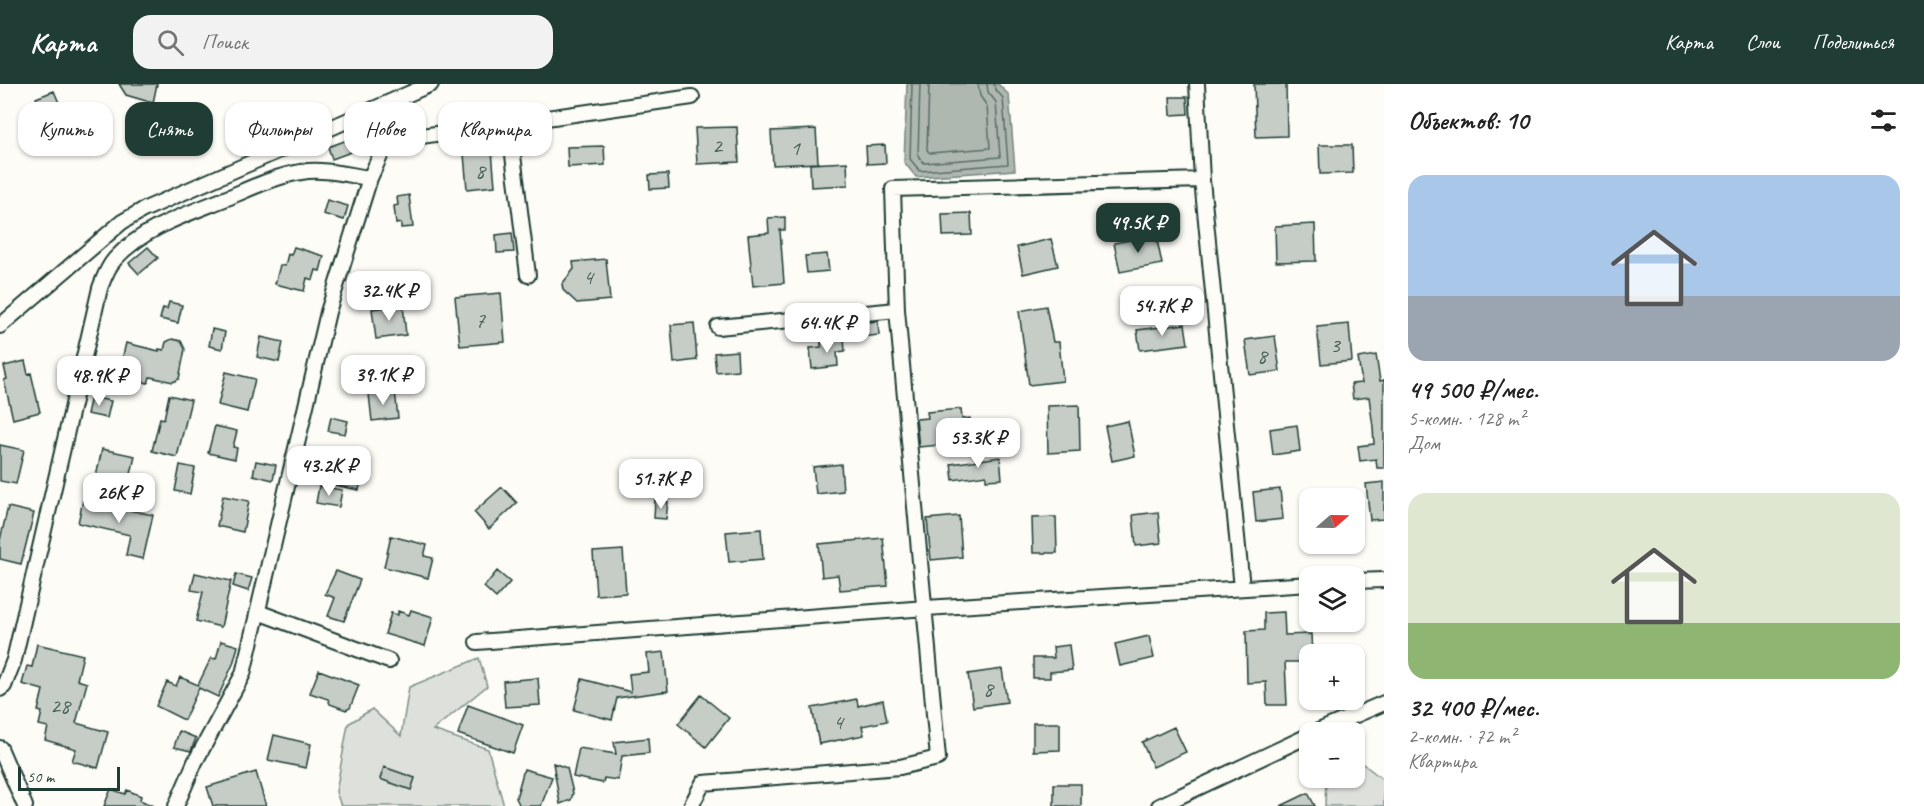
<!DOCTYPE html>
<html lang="ru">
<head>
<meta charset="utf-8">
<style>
	body { margin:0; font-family:Caveat,sans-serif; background:#f2f2f2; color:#222; height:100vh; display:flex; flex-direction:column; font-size:22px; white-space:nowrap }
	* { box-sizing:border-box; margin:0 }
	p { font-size:20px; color:#767676 }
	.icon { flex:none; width:33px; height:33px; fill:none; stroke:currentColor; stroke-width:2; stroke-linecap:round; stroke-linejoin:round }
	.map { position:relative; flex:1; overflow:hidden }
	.side { display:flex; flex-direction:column; background:#fff; width:540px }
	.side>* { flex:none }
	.banner { position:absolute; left:18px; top:18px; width:570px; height:54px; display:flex; gap:12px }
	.needle { width:39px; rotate:70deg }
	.fabs { position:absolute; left:1299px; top:404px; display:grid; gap:12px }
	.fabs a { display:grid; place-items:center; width:66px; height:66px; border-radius:12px; background:#fff; box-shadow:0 2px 4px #0004; font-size:30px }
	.scale { position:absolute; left:18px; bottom:15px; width:102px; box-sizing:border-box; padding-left:6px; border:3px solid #1f3d34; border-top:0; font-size:16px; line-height:21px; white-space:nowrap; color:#1f3d34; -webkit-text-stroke:4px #fdfcf7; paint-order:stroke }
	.price { position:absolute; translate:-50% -51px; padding:0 14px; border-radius:12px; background:#fff; color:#222; font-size:20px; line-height:39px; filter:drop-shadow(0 2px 3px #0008) }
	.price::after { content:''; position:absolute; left:50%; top:36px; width:18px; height:14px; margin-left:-9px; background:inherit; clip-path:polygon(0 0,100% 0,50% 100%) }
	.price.active { background:#1f3d34; color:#fff }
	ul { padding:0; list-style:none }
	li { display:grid; align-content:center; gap:12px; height:318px; padding:0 24px }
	li span { display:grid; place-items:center; height:186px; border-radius:18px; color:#555 }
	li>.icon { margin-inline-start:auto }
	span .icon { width:108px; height:108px; fill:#fffc; stroke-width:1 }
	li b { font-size:26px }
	h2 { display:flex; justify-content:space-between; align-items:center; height:72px; padding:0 24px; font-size:26px }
	.chip { padding:0 21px; border-radius:18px; background:#fff; box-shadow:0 2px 4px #0004; font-size:21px; line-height:54px }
	.chip.active { background:#1f3d34; color:#fff }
	header { display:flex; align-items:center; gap:36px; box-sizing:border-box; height:84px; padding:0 30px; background:#1f3d34; color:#fff }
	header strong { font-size:28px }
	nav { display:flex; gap:33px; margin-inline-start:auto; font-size:21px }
	.search { width:420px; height:54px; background:#f2f2f2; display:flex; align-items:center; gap:15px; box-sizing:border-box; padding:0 21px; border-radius:18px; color:#767676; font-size:22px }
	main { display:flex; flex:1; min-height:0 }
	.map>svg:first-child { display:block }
</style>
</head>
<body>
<header>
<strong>Карта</strong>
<div class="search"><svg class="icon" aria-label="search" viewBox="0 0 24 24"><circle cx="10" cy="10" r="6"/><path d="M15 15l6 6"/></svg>Поиск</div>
<nav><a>Карта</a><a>Слои</a><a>Поделиться</a></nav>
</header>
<main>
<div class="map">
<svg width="1384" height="722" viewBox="0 0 1384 722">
	<rect width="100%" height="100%" fill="#fdfcf7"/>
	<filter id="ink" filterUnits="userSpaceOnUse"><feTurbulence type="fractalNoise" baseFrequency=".0167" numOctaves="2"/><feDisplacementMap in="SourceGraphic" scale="12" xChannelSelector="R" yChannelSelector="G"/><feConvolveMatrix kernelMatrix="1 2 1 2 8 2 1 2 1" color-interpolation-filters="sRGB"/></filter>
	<g filter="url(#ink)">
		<path fill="#dde0db" stroke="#7e8e88" stroke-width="1.5" d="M479 574 487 602 433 646 488 665 504 722H341L336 708 348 640 372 625 401 652 409 603Z
			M1355 674 1384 696V722H1325L1326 693H1354Z"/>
		<path fill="#aeb8b1" stroke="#75877f" stroke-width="1.5" d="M907 0H998L1009 11 1015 86 916 93 904 78Z"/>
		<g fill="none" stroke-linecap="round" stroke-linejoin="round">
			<path stroke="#586e66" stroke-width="1.5" d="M912 0 910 75 920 87 1008 80 1003 14 995 5 994 0
				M920 0 918 72 924 79 1000 73 996 18 988 8 987 0
				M929 0 927 66 930 69 990 64 987 22 980 12 978 0"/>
		</g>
		<path fill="#c6cdc7" stroke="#1f3d34" stroke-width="1.5" d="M119 0H157L153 19 126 11Z
			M1254 0H1286L1287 52 1256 53Z
			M54 7 65 33 47 40 36 14Z
			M1170 13H1187L1188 30 1171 31Z
			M737 43 739 78 697 80 695 44Z
			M816 45 818 79 773 81 771 47Z
			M375 46 378 54 376 59 332 75 328 63Z
			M885 61 886 79 867 80 866 62Z
			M1319 61H1352L1353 89 1320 90Z
			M604 62 605 81 568 83 567 63Z
			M492 67 495 102 467 105 464 70Z
			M847 78 848 101 811 103 810 80Z
			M668 90 669 104 650 105 649 91Z
			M409 111 413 143 401 144V139L396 140 394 122 398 121 397 113Z
			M327 116 348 122 344 136 323 130Z
			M971 129 972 151 943 152 942 130Z
			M785 133V146H780L784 199 753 202 748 151 769 149 768 134Z
			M1315 140 1316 177 1276 178 1275 142Z
			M512 149 514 168 497 169 496 151Z
			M1156 151 1162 180 1120 188 1114 159Z
			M1051 155 1058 182 1023 190 1017 163Z
			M148 163 158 174 139 190 129 179Z
			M294 163 324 172 320 187 316 186 313 196 307 194 304 207 275 200 280 181 285 182 288 170 291 171Z
			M827 170 829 187 807 189 805 172Z
			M606 175 610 216 577 219 563 206 562 200 574 185 573 178Z
			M501 209 505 258 460 262 455 213Z
			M169 218 182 221 178 239 160 235 163 224 167 225Z
			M403 221 406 251 376 255 372 225Z
			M1046 222 1053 258H1059L1063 297 1029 301 1019 227Z
			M878 237 879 251 861 253 859 239Z
			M694 239 697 276 674 279 671 241Z
			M1185 240 1188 260 1140 266 1137 246Z
			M1349 240 1352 277 1321 280 1317 243Z
			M212 245 225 248 222 265 209 262Z
			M1275 252 1280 287 1250 291 1245 256Z
			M261 253 283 258 279 278 257 273Z
			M172 255 181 257 185 265 179 295 173 298 150 293 148 299 118 292 126 259 159 267V265L164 266 166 258Z
			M844 255 845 267 837 268 838 282 812 285 810 264 821 263V257Z
			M737 267 738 286 716 288 714 269Z
			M1376 271 1380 297 1384 296V384H1377L1376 375 1360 377 1358 362 1374 360 1373 343 1369 313 1353 315 1351 300 1362 299 1358 274Z
			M25 277 28 290 31 289 40 328 13 335 4 296 7 295 4 282Z
			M226 288 255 295 247 328 218 321Z
			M395 307 398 334 372 337 369 310Z
			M169 311 191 316 177 373 152 367 160 334 164 335Z
			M91 313 111 317 107 334 87 330Z
			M1079 321 1080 367 1048 369 1047 322Z
			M961 325 962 335 970 334 972 358 919 363 916 335 928 334 927 328Z
			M331 333 348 337 345 350 328 347Z
			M1128 337 1135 372 1112 377 1105 342Z
			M1297 341 1300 367 1273 371 1270 345Z
			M215 342 237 347 233 363 237 364 235 375 208 369Z
			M0 361 24 366 16 400 0 397Z
			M102 365 135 372 128 404 95 397Z
			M338 373 365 378 359 406 333 401Z
			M1000 373 1002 395 986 396V391L953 396 951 380Z
			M256 377 276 381 273 396 253 391Z
			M841 380 843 407 816 410 813 383Z
			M180 381 195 384 190 410 175 407Z
			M1384 398V435L1370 436 1366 400Z
			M319 402 342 406 339 423 316 419Z
			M502 403 517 419 489 445 474 428Z
			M1280 405 1283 435 1256 438 1253 408Z
			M223 412 249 417 243 448 217 442Z
			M83 416 153 431 143 475 126 471 130 451 78 439Z
			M655 416 668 418 666 435 654 434Z
			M8 423 34 429 21 480 0 475V456Z
			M1158 428 1161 459 1136 462 1133 431Z
			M959 432 962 473 931 476 927 435Z
			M1056 433 1057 469H1033L1032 434Z
			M761 445 763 475 729 478 726 448Z
			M391 452 427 461 424 472 433 474 428 494 384 483Z
			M883 454 888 502 840 506 838 491 822 493 819 460Z
			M623 466 626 509 596 511 593 468Z
			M336 487 360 496 344 537 328 532 335 514 325 510Z
			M497 487 510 498 496 514 484 503Z
			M195 489 231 497 221 543 196 537 203 508 191 506Z
			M236 490 252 494 248 507 233 502Z
			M411 526 433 533 425 562 385 550 391 529 398 531V527L409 531Z
			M1284 528 1285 551 1311 550 1312 570H1310V578H1285L1287 621H1267L1266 598 1247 599 1246 547 1264 546V529Z
			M1149 552 1154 574 1120 582 1115 560Z
			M221 557 238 562 233 580 218 613 199 604 184 636 156 622 167 598 176 602 180 593 198 601 211 574 216 575Z
			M37 560 83 571 77 596 87 599 76 639 108 648 98 684 72 677 76 665 45 656 48 643 39 641 42 628 38 627 43 606 22 600 27 582 32 583Z
			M1069 561 1072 586 1050 588V594H1033V574H1054L1053 563Z
			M664 568 668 607 617 614 612 636 574 626 582 595 631 608 629 590 649 588 647 570Z
			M1002 585 1007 618 973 623 968 590Z
			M319 586 359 601 350 624 346 626 330 620 328 615 310 609Z
			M538 594 540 621 505 623 503 597Z
			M701 611 729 634 706 663 678 640Z
			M857 615 858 622 883 616 887 637 862 642 864 651 819 660 812 624Z
			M468 621 523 641 513 669 458 650Z
			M1033 639H1060V666L1033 667Z
			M1174 643 1186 668 1153 683 1142 658Z
			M179 647 196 654 191 667 174 663Z
			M274 651 311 660 306 684 268 676Z
			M648 654 649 669 622 672 618 696 604 694 603 699 573 693 579 664 616 670 614 658Z
			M553 679 567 684 573 709 571 716 560 720Z
			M384 683 415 694 411 706 380 695Z
			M524 685 552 693 541 722H520L516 714Z
			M256 688 266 722H213L207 703Z
			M1054 700H1081V722H1054Z
			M111 705 125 710 127 706 141 712 140 716 153 722H104Z
			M1308 709 1315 722H1281Z"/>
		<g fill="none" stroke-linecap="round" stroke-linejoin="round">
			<defs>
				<path id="minor" d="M1197 0 1202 96 1242 504
					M509 39 528 191
					M387 57 692 13
					M897 226 893 105 1202 96
					M0 242 122 138 143 126 431 0
					M1354 497 1384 496
					M258 528 389 577
					M477 558 926 524 1310 500
					M0 605 4 602 14 576 100 204C104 194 107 184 115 175 144 143 188 130 227 114 251 104 276 92 301 88 323 84 348 91 370 94
					M1316 648 1384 619
					M0 664 25 722
					M176 722 195 678 243 590 328 228 370 94 387 57 384 21
					M691 722 703 699 900 683 938 674 897 226 718 243
					M1159 722 1310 651"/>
			</defs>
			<use href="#minor" stroke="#1f3d34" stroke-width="18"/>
			<use href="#minor" stroke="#fdfcf7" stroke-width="14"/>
		</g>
	</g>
	<g text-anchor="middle" stroke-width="4.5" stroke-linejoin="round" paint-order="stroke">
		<g font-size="22" fill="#496159">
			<text x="717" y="69">2</text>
			<text x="795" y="71">1</text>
			<text x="480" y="94">8</text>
			<text x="588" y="200">4</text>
			<text x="480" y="243">7</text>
			<text x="1335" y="268">3</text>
			<text x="1262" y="279">8</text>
			<text x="988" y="612">8</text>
			<text x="60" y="629">28</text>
			<text x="838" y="645">4</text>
		</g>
	</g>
</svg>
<div class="fabs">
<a><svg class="needle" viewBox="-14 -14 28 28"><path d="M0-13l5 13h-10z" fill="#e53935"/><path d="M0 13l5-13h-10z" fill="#767676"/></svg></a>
<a><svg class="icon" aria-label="layers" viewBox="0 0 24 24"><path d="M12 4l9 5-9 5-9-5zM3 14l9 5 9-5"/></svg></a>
<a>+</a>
<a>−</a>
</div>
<div class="scale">50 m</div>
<b class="price active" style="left:1138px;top:170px">49.5K ₽</b>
<b class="price" style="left:389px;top:238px">32.4K ₽</b>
<b class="price" style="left:1162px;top:253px">54.7K ₽</b>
<b class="price" style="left:827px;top:270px">64.4K ₽</b>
<b class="price" style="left:383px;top:322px">39.1K ₽</b>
<b class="price" style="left:99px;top:323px">48.9K ₽</b>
<b class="price" style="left:978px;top:385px">53.3K ₽</b>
<b class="price" style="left:329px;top:413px">43.2K ₽</b>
<b class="price" style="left:661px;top:426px">51.7K ₽</b>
<b class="price" style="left:119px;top:440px">26K ₽</b>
<div class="banner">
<a class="chip">Купить</a>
<a class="chip active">Снять</a>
<a class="chip">Фильтры</a>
<a class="chip">Новое</a>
<a class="chip">Квартира</a>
</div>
</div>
<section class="side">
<h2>Объектов: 10<svg class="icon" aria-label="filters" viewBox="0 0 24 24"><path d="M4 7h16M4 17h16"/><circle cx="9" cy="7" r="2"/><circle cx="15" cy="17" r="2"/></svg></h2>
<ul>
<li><span style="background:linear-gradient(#a9c7e8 65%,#9aa5b1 0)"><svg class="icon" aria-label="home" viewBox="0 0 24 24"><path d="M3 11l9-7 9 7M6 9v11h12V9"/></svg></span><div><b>49 500 ₽/мес.</b><p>5-комн. · 128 m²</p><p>Дом</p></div></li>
<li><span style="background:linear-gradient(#dfe7d0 70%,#8fb573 0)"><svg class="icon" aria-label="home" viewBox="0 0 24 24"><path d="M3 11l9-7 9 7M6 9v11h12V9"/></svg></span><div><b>32 400 ₽/мес.</b><p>2-комн. · 72 m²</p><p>Квартира</p></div></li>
</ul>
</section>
</main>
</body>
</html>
